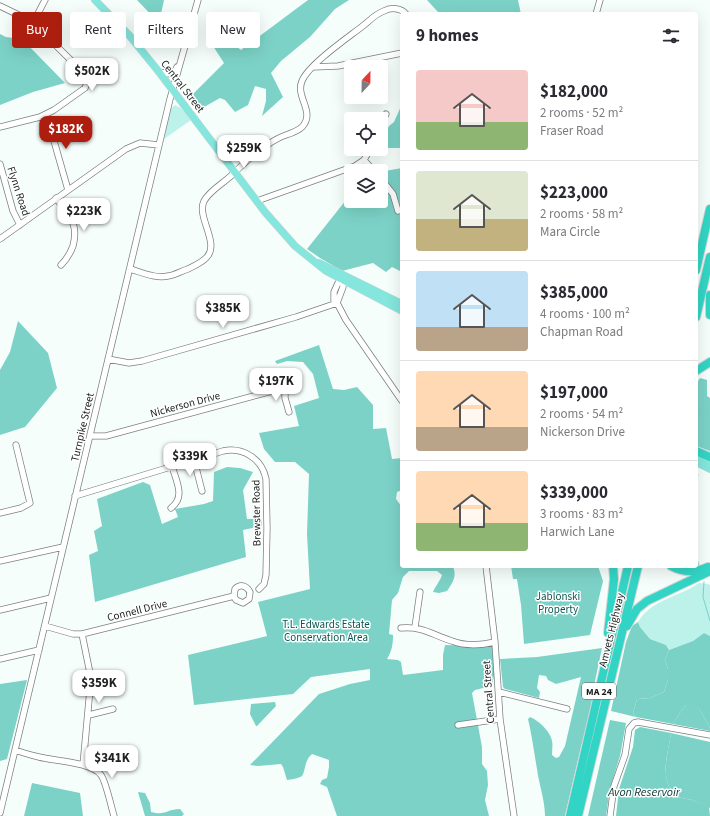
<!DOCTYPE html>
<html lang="en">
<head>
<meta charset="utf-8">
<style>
	body { margin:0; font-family:"Source Sans 3",sans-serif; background:#f7f7f7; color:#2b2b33; height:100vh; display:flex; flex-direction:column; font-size:15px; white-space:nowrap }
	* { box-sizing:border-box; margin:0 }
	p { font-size:13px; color:#7c7c81 }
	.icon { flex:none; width:22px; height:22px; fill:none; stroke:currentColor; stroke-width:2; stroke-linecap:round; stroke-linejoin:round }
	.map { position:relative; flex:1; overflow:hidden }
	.side { position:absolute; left:400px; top:12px; width:298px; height:556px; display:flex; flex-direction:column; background:#fff; border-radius:4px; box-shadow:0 4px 16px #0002 }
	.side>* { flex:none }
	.hud { position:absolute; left:12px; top:12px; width:328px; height:36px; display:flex; gap:8px }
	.needle { width:26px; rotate:22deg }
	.buttons { position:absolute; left:344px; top:60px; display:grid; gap:8px }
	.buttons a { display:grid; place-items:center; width:44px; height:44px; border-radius:4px; background:#fff; box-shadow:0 4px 16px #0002; font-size:20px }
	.price { position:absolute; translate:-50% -34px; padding:0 9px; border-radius:8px; background:#fff; color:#222; font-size:13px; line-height:26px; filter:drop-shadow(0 1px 2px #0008) }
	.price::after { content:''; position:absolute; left:50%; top:24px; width:12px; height:9px; margin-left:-6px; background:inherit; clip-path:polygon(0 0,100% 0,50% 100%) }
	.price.active { background:#ad1e0f; color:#fff }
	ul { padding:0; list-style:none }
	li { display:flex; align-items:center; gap:12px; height:100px; padding:0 16px }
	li+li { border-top:1px solid #e1e1e2 }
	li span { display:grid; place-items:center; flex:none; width:112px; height:80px; border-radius:4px; color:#555 }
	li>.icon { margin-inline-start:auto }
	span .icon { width:48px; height:48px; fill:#fffc; stroke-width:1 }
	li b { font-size:17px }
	h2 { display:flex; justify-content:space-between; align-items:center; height:48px; padding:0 16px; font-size:17px }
	.chip { padding:0 14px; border-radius:4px; background:#fff; box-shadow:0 4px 16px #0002; font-size:14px; line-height:36px }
	.chip.active { background:#ad1e0f; color:#fff }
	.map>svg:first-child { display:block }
</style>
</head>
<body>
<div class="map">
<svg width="710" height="816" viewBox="0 0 710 816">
	<rect width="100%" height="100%" fill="#f6fefc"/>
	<path fill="#bdf2ea" d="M175 105 181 108 191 120 164 139 170 109Z
		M699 583 708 584 710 585V636L704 633 693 641 669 650 666 645 650 639 640 627 638 622C652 599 677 598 699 583Z"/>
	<path fill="#7cd2c7" d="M137 0H164L159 23Z
		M308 0H349L335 9 310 37 281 61 271 73 283 97 262 116 266 101V89L255 86 248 105 235 112 225 100 220 98 197 111 187 96 194 93 224 63 213 46 223 21 233 24 241 29 240 39 237 47 241 50Z
		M427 0H518L521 14H438V12Z
		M0 34 6 37 22 39 65 83 33 92 0 105Z
		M402 104V148H381V140L389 126 394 122Z
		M402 168V272L392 267 386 272 373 263 342 271 320 258 307 249 350 195 351 201H381V176L385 171Z
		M18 321 48 353 57 388 25 427 0 435V370L10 352Z
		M319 345 333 389 344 390 357 387 373 405V429L386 428 392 459 402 458V490L397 492 396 499 402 507V566H453C457 577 453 582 447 591L439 593 433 592C436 585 440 581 442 575L437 571H409L403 577 398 593 392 600 389 634 393 635C393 644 392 651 387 659L398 660 401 662 403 675 443 670V655L445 645 492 646C494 658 497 674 491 686L475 690 472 693 482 747V764L487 771 488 785 485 800 489 816H337L327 787 320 784 322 780 327 778 329 767V760L312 754C303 761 306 776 300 777 296 779 291 779 287 780L283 767 281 764 258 766 250 765 319 694 350 684 370 680V669L311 677 293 694 194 705 188 655 267 636 258 602 310 589 307 534 309 474 295 462H275L264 449 259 433 299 426 294 406 319 398 313 374 303 362 287 361 277 364 275 361Z
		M700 378 707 380V396L710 398V451L696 446V384Z
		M227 467 240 468 253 472 243 490 247 519H262V526L243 530 246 557 95 602 89 555 98 551 94 531 102 526 97 499 143 482 150 485 162 524 178 517 175 509 204 504 213 501 214 472Z
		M511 566H598L603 581 590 635 524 644 521 605 517 579H513Z
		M638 622 640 627 650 639 666 645 669 650 665 660 668 669V680L664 692 650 698 637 699 633 713 636 717 611 711 626 642 632 626Z
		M602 648 594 686 591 709 581 747 565 816H545C545 800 539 785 537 769 534 752 532 736 528 719L530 717C538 720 551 732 552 741 553 745 552 750 552 755L556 758 559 757 565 746 581 677 556 684 548 680 546 676 539 675 537 688 540 692 539 698 505 689 503 687 500 659 537 657Z
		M27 680 7 759 0 761V684Z
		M686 705H695L700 710 710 728V731L673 724 679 714Z
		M610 720 626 723 620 756 610 788 606 816H588Z
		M671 733 710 742V808L692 800 677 797C674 793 669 788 668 784 662 769 669 748 671 733Z
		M32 783 80 793 83 816H24Z
		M138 792 145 793 150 803 151 812C166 816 167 809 180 809L184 814 182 816H145Z"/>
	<path fill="#7ad1c5" d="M704 633 710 636V728L700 710 694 705H686L679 714 673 724 636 717 633 713 637 699 650 698 664 692 668 680V669L665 660 669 650 693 641Z
		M275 702 276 706 257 726H256L250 714 251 704Z
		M640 727 671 733C669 749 662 767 668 784 669 788 674 793 677 797L692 800 709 807 710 816H616L619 789 633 747 635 730Z"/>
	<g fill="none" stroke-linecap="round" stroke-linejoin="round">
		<path stroke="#7ad1c5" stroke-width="1" d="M459 0V4L467 14
			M696 389 698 384
			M696 409 710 414
			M696 479 698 475
			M696 555 699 566
			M704 582 703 597 710 621"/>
		<defs>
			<path id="minor" d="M0 6 25 18 36 26 85 74 88 81 85 88 54 110 40 117 0 127
				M596 14 600 0
				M33 23 45 0
				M313 67 338 66 402 53
				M159 72 170 74 175 71 177 67
				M47 114 48 120 68 190
				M381 125 386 114
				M364 160 374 171
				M0 164 13 211 20 225
				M381 179 393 194 398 211
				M56 198C69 216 79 223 73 246 70 254 67 259 61 265
				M257 201 355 166 364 160 370 149
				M0 239 126 149 140 143 159 145
				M130 269C141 272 156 279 168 276 175 275 181 271 188 269 194 266 201 263 206 258 221 244 196 217 204 201 210 190 224 183 233 174 243 164 255 153 267 145 273 141 280 137 286 135 292 133 298 131 302 127 316 112 295 97 302 81 309 64 349 37 364 25 370 20 377 13 384 11 391 7 401 8 406 14
				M343 281 338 283 334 292V301L337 303 346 320 402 401
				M337 303 343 287V281L344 278
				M108 359 129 363 142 361 296 317 337 303
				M90 436H106L276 390H285V398L289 412
				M194 460 202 491
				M75 496 223 451C242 447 262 458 266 479L267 528 266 575 264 584 259 589
				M171 508C186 497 176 481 172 466
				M0 513 21 508 30 503 16 445
				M0 561 63 547
				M486 566 495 642 500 719 514 816
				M0 610 51 598
				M45 626 73 634H82L234 596 235 589C240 584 246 585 250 592L249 599 243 603 236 600 234 596
				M415 627 420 592
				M401 628C423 626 432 635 452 641 465 646 482 645 495 642
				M82 634 91 678 83 765
				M0 659 39 650
				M499 692 567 709
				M89 715 113 709
				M458 725 500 719
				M15 750C23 753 31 755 39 757 54 761 91 762 101 775 106 782 111 806 114 816
				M0 813 170 99 198 0
				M610 816 614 786 625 755 629 729 634 723 638 722 710 735"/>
			<path id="major" d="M95 0 129 35 159 72 265 212 295 246 326 271 402 311
				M319 263 402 304
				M696 455 710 463
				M696 462 710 469"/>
			<path id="highway" d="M696 270 710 209
				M710 295V315
				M696 317 710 257
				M696 371 710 362
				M696 451 710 457
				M671 566C684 573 695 573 708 567
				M627 626 637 609 647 601 710 571
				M608 633 614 579 613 566
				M570 816 628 566
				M578 816 638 566"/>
		</defs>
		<use href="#minor" stroke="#7a8180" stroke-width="7"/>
		<use href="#major" stroke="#d6d6d6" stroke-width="8"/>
		<use href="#highway" stroke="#d6d6d6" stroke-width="10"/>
		<use href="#minor" stroke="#fff" stroke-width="5.5"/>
		<use href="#major" stroke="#84e6dc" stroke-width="7"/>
		<use href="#highway" stroke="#32d5c5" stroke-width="8"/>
	</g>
	<g text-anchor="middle" stroke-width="3" stroke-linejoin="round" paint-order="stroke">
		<rect fill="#fff" stroke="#5f6262" stroke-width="1" x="582" y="683" width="34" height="16" rx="3"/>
		<g font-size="10" font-weight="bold" fill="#1b1e1e">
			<text x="599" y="695">MA 24</text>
		</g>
		<g font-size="11" fill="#1b1e1e" stroke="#fff">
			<text transform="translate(183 86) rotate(52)" y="4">Central Street</text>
			<text transform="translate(19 191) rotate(72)" y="4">Flynn Road</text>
			<text transform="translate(185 404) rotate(-15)" y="4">Nickerson Drive</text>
			<text transform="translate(82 427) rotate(-77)" y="4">Turnpike Street</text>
			<text transform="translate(256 513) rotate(-91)" y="4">Brewster Road</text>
			<text transform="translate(137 610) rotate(-14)" y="4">Connell Drive</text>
			<text transform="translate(611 630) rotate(-76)" y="4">Amvets Highway</text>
			<text transform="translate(488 692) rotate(-94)" y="4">Central Street</text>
		</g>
		<g font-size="11" fill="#095750" stroke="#fff">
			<text x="558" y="600">Jablonski<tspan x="558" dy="13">Property</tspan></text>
			<text x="326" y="628">T.L. Edwards Estate<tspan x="326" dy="13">Conservation Area</tspan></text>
		</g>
		<g font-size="12" font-style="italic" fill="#0b3631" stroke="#fff">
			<text x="644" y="796">Avon Reservoir</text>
		</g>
	</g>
</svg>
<div class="buttons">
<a><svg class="needle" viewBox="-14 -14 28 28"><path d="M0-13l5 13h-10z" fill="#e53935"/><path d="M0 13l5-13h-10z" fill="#7c7c81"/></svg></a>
<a><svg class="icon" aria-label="locate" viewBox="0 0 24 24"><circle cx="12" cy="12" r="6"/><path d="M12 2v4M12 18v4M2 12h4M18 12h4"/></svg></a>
<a><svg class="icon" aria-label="layers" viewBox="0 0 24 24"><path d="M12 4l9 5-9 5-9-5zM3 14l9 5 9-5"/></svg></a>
</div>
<b class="price" style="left:92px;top:92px">$502K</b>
<b class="price active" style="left:66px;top:150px">$182K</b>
<b class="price" style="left:244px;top:169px">$259K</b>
<b class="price" style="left:84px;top:232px">$223K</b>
<b class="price" style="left:223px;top:329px">$385K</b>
<b class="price" style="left:276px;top:402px">$197K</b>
<b class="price" style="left:190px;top:477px">$339K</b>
<b class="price" style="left:99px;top:704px">$359K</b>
<b class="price" style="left:112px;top:779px">$341K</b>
<div class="hud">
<a class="chip active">Buy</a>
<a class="chip">Rent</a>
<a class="chip">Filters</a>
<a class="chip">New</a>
</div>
<section class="side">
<h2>9 homes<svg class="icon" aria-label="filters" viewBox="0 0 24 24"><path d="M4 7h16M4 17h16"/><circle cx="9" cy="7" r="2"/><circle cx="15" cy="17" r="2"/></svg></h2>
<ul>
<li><span style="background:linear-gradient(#f6c9c9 65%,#8fb573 0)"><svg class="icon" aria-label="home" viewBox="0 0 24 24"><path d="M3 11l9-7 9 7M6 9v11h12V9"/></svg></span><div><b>$182,000</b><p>2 rooms · 52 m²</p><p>Fraser Road</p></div></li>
<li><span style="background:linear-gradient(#dfe7d0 60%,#c2b280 0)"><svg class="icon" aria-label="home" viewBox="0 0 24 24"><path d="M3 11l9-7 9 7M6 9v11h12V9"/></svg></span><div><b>$223,000</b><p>2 rooms · 58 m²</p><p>Mara Circle</p></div></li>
<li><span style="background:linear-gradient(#bfe0f5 70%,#b9a48a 0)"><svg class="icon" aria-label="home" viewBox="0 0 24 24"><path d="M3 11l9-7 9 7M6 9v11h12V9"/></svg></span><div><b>$385,000</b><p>4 rooms · 100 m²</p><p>Chapman Road</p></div></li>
<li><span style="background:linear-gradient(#ffd9b3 70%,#b9a48a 0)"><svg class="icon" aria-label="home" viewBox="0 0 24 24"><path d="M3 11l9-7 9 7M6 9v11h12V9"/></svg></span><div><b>$197,000</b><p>2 rooms · 54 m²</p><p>Nickerson Drive</p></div></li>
<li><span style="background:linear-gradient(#ffd9b3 65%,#8fb573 0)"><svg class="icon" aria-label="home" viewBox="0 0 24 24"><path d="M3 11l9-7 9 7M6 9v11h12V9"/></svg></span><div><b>$339,000</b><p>3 rooms · 83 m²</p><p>Harwich Lane</p></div></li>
</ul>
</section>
</div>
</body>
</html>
